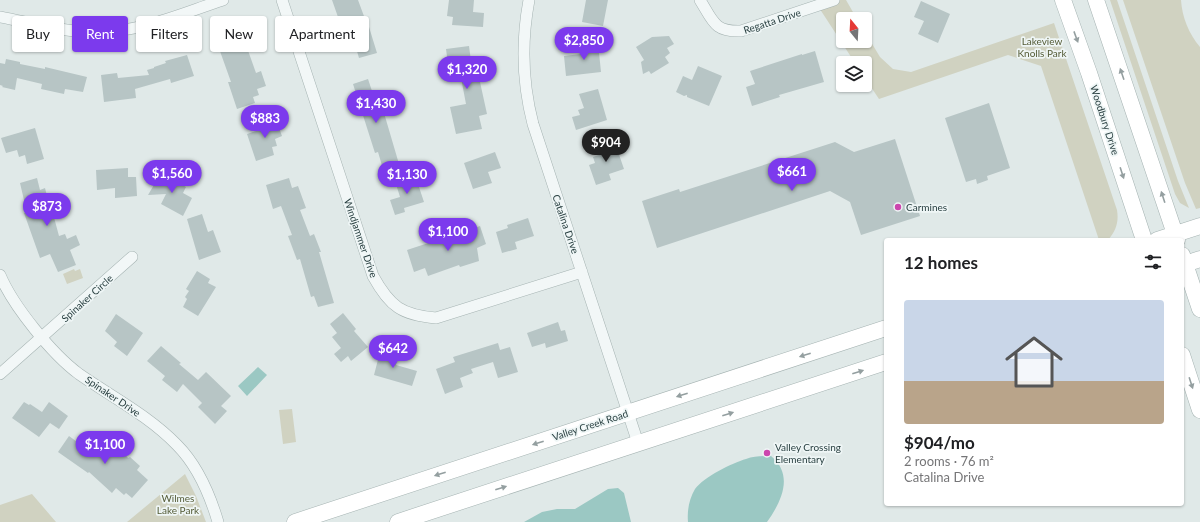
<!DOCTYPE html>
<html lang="en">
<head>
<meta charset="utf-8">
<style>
	body { margin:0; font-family:Lato,sans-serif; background:#f6f6f6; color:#202124; height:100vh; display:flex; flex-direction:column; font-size:15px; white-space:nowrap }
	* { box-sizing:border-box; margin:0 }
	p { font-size:13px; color:#757577 }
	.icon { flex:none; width:22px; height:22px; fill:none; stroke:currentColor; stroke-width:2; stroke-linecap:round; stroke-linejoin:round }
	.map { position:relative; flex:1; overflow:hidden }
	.side { position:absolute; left:884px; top:238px; width:300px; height:268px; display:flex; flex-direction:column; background:#fff; border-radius:4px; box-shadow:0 1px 3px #0004 }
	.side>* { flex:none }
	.top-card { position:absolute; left:12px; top:16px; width:380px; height:36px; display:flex; gap:8px }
	.needle { width:26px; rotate:342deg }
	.controls { position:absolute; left:836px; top:12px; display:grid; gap:8px }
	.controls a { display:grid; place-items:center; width:36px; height:36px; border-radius:4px; background:#fff; box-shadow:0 1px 3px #0004; font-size:20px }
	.price { position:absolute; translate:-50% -34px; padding:0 9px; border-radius:14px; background:#7c3aed; color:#fff; font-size:13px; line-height:26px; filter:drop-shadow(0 1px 2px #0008) }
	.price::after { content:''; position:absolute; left:50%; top:24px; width:12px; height:9px; margin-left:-6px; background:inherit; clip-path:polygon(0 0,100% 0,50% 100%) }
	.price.on { background:#222; color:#fff }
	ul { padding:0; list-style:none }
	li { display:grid; align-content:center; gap:8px; height:212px; padding:0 20px }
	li+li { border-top:1px solid #e0e0e0 }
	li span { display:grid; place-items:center; height:124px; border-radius:4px; color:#555 }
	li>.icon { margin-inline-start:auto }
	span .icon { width:72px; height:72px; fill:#fffc; stroke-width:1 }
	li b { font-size:17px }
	h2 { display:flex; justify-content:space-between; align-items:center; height:48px; padding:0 20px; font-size:17px }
	.chip { padding:0 14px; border-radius:4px; background:#fff; box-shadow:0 1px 3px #0004; font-size:14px; line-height:36px }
	.chip.on { background:#7c3aed; color:#fff }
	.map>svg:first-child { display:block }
</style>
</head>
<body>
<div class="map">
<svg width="1200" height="522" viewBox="0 0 1200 522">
	<rect width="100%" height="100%" fill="#e0e9e8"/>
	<path fill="#d0d2c1" d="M814 0H846L857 19H843V41H865V32L880 57 893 69 911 72 1054 23 1117 210C1119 222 1116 231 1108 240H1099L1041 66 1008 55 879 99 865 78V63H855Z
		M1110 0H1117L1178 181 1189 208 1180 203 1175 194Z
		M1123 0H1181C1182 17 1189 34 1200 47V208L1196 209 1185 183Z
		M74 269 75 271 80 269 83 278 67 284 63 274Z
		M292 409 296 442 283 444 279 410Z
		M185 474 196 496 206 522H127Z
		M32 494 56 522H0V505Z"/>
	<path fill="#9bc8c3" d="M258 367 267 375 247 396 238 386Z
		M771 456C794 475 782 501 767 522H688C687 511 689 499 695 489 704 477 732 463 746 459 754 456 763 456 771 456Z
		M618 488 624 493 631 522H524L542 512 557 509H575L608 489Z"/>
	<path fill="#b7c5c5" d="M332 0H358L368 27H369L377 53 359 58 356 48 342 52 338 36 344 34Z
		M449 0H474L473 12 484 13 483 27 452 25 453 17 447 16Z
		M586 0H608L603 26 582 22Z
		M921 1 950 14 938 43 918 34 924 21 914 17Z
		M247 25 252 40 245 42 256 73 261 71 266 86 257 89 259 95 253 97 255 103 237 109 228 82H231L216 40 231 35 230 31Z
		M669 36 674 44 667 48 670 53 665 57 669 63 651 74 649 71 643 74 641 62 644 60 636 47 652 37Z
		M598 43 601 72 566 76 564 56 581 54 580 45Z
		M469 46 471 61 480 60 482 82H480L487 114 479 116 482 129 456 134 450 107 466 104 461 78 450 79 446 49Z
		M815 51 824 82 779 95 780 97 752 106 746 87 755 84 750 71 802 54V55Z
		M187 55 194 76 171 83 170 79 135 89 136 98 104 102 101 75 117 73 118 78 149 75 147 70 154 68V67L166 63 165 61Z
		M6 59 20 62V64L45 69V67L87 77 83 92 65 89 64 94 41 89 42 84 17 78 15 90 2 87 3 86 0 85V63L5 64Z
		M698 66 722 76 709 106 687 97V95L684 96 676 92 683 76 692 80Z
		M368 79 374 97 379 96 399 164 383 169 378 152 375 153 353 84Z
		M598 89 607 120 576 130 572 117 580 115 578 110 584 108 579 94Z
		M989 103 1010 168 987 176 988 180 977 184 976 179 966 182 945 118Z
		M275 117 282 136 275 139 277 146 272 147 274 155 256 161 247 134 262 129 260 122Z
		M35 128 44 159 27 164 25 155 19 157 17 150 6 153 1 138Z
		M895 139 920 216 861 235 850 202 830 191 657 248 642 201 679 189 680 192 835 142 854 152Z
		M614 140 624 169 609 174 611 180 596 185 589 165 595 163 593 157 599 155 596 147Z
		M495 152 501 168 488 172 492 183 473 189 464 163Z
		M128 168V177H136L137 196 115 198V188L97 190 96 170Z
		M161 173 186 187 183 193 192 198 183 216 161 204 166 194 148 195Z
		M415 175 424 202 404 208 405 212 395 215 390 200 400 197 395 181Z
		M37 178 40 190 45 188 47 196 48 195 59 236 65 234 67 239 76 235 80 245 70 250 76 265 58 272 50 254 40 258 24 213H27L20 183Z
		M289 178 292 188 298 186 306 208 300 210 310 236 314 234 321 252H319L334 303 318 307 314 296 311 297 300 259 297 260 288 236 292 235 281 206 273 209 266 185Z
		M202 214 208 232 213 230 221 252 199 260 187 219Z
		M528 218 534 236 515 242 517 249 502 253 496 232 508 228 507 225Z
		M480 226 486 244 477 248 479 261 460 267 459 265 428 276 425 268 414 272 407 250Z
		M197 271 210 279 208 283 216 287 198 316 183 307 187 299 185 297 189 291 186 289Z
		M343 313 356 329 354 331 368 347 351 361 348 356 341 362 334 354 341 348 332 337 337 333 330 324Z
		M116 314 143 333 127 356 114 346 117 342 105 331Z
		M558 322 561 331 565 330 568 341 546 348 545 343 532 347 527 333Z
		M498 343 500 350 510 347 518 372 498 378 493 362 471 369 473 373 460 378 463 387 445 394 436 369 455 362 453 357Z
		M161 346 181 363 179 364 198 380 206 372 231 396 221 406 227 411 215 424 198 407 202 403 183 384 177 392 162 380 165 376 147 361Z
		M381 348 399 353 396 365 417 371 412 386 374 375Z
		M24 402 29 405 30 404 42 412 49 402 68 416 59 429 50 423 39 437 12 418Z
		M94 433 123 455 124 453 128 458 130 457 140 466 137 470 148 480 132 498 126 493 124 495 116 488 112 493 89 472 88 473 58 452 69 436 80 444 81 443 85 445Z"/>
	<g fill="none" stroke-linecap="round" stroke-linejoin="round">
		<defs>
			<path id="street" d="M282 0 373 276C390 307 402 315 436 318L582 272
				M529 0C521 43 522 82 533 124L638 443
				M700 0C713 21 714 32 741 31L834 0
				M0 17C32 23 66 33 99 32 141 32 183 13 223 0
				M0 275C13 306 52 354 79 374 112 397 149 416 177 445 197 465 210 495 218 522
				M0 374 132 257"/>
			<path id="secondary" d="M1063 0 1089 73 1144 240
				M1096 0 1177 240
				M1157 240 1200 226
				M1182 255 1200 309
				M1182 265 1200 259
				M1182 355 1200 410
				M295 522 886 328
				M398 522 886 362"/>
		</defs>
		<use href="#street" stroke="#a5b3b2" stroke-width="12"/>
		<use href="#secondary" stroke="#a5b3b2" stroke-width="17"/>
		<use href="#street" stroke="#f2f7f7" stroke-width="11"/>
		<use href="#secondary" stroke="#fff" stroke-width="16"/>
	</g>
	<defs><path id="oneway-solid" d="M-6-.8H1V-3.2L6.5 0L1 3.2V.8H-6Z"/></defs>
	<g fill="#949fa0">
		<use href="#oneway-solid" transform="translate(1076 37) rotate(70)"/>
		<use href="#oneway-solid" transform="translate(1122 74) rotate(-109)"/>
		<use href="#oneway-solid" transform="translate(1122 173) rotate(72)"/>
		<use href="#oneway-solid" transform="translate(1163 197) rotate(-108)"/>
		<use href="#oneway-solid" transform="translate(805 355) rotate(162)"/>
		<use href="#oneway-solid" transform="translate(858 372) rotate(-18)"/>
		<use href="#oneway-solid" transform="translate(1191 383) rotate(72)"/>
		<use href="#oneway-solid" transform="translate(682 395) rotate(162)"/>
		<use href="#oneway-solid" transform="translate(728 414) rotate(-18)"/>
		<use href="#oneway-solid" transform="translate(538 443) rotate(162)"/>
		<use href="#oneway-solid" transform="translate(440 474) rotate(162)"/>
		<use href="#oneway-solid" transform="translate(501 488) rotate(-18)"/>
	</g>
	<g fill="#cc46ae" stroke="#eff6f6" stroke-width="1.5">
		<circle cx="898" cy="207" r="4"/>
		<circle cx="767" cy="453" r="4"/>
	</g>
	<g text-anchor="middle" stroke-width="3.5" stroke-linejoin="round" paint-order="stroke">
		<g font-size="10" fill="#283f40" stroke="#eff6f6">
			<text transform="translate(772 21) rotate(-18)" y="4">Regatta Drive</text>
			<text transform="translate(1105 120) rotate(72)" y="4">Woodbury Drive</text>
			<text transform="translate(566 224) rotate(71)" y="4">Catalina Drive</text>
			<text transform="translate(361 238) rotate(71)" y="4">Windjammer Drive</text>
			<text transform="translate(87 298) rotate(-42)" y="4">Spinaker Circle</text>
			<text transform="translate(113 396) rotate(34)" y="4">Spinaker Drive</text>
			<text transform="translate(590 425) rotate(-18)" y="4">Valley Creek Road</text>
		</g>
		<g font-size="10" fill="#545b36" stroke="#eff6f6">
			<text x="1042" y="45">Lakeview<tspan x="1042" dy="12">Knolls Park</tspan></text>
			<text x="178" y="502">Wilmes<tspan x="178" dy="12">Lake Park</tspan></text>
		</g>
		<g font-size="10" fill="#283f40" stroke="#eff6f6" text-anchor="start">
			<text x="906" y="211">Carmines</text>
			<text x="775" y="451">Valley Crossing<tspan x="775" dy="12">Elementary</tspan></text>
		</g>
	</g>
</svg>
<div class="controls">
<a><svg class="needle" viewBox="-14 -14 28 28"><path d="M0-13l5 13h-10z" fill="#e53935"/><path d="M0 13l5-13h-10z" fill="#757577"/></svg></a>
<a><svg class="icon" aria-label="layers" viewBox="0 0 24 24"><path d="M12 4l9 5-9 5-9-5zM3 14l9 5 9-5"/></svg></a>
</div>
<b class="price" style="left:584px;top:61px">$2,850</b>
<b class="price" style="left:467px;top:90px">$1,320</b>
<b class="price" style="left:376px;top:124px">$1,430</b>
<b class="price" style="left:265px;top:139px">$883</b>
<b class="price on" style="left:606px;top:163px">$904</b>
<b class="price" style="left:792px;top:192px">$661</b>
<b class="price" style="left:172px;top:194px">$1,560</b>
<b class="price" style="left:407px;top:195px">$1,130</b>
<b class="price" style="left:47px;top:227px">$873</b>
<b class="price" style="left:448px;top:252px">$1,100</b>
<b class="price" style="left:393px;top:369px">$642</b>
<b class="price" style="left:105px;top:465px">$1,100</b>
<div class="top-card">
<a class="chip">Buy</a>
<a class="chip on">Rent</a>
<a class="chip">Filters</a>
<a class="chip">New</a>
<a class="chip">Apartment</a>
</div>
<section class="side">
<h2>12 homes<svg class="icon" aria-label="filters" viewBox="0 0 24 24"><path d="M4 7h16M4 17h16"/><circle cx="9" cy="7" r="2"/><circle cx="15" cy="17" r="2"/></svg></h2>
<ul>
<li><span style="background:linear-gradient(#c9d6e8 65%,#b9a48a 0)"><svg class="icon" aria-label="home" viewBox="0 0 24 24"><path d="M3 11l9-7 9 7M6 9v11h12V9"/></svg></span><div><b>$904/mo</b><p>2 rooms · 76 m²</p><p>Catalina Drive</p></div></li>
</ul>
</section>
</div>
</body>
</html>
